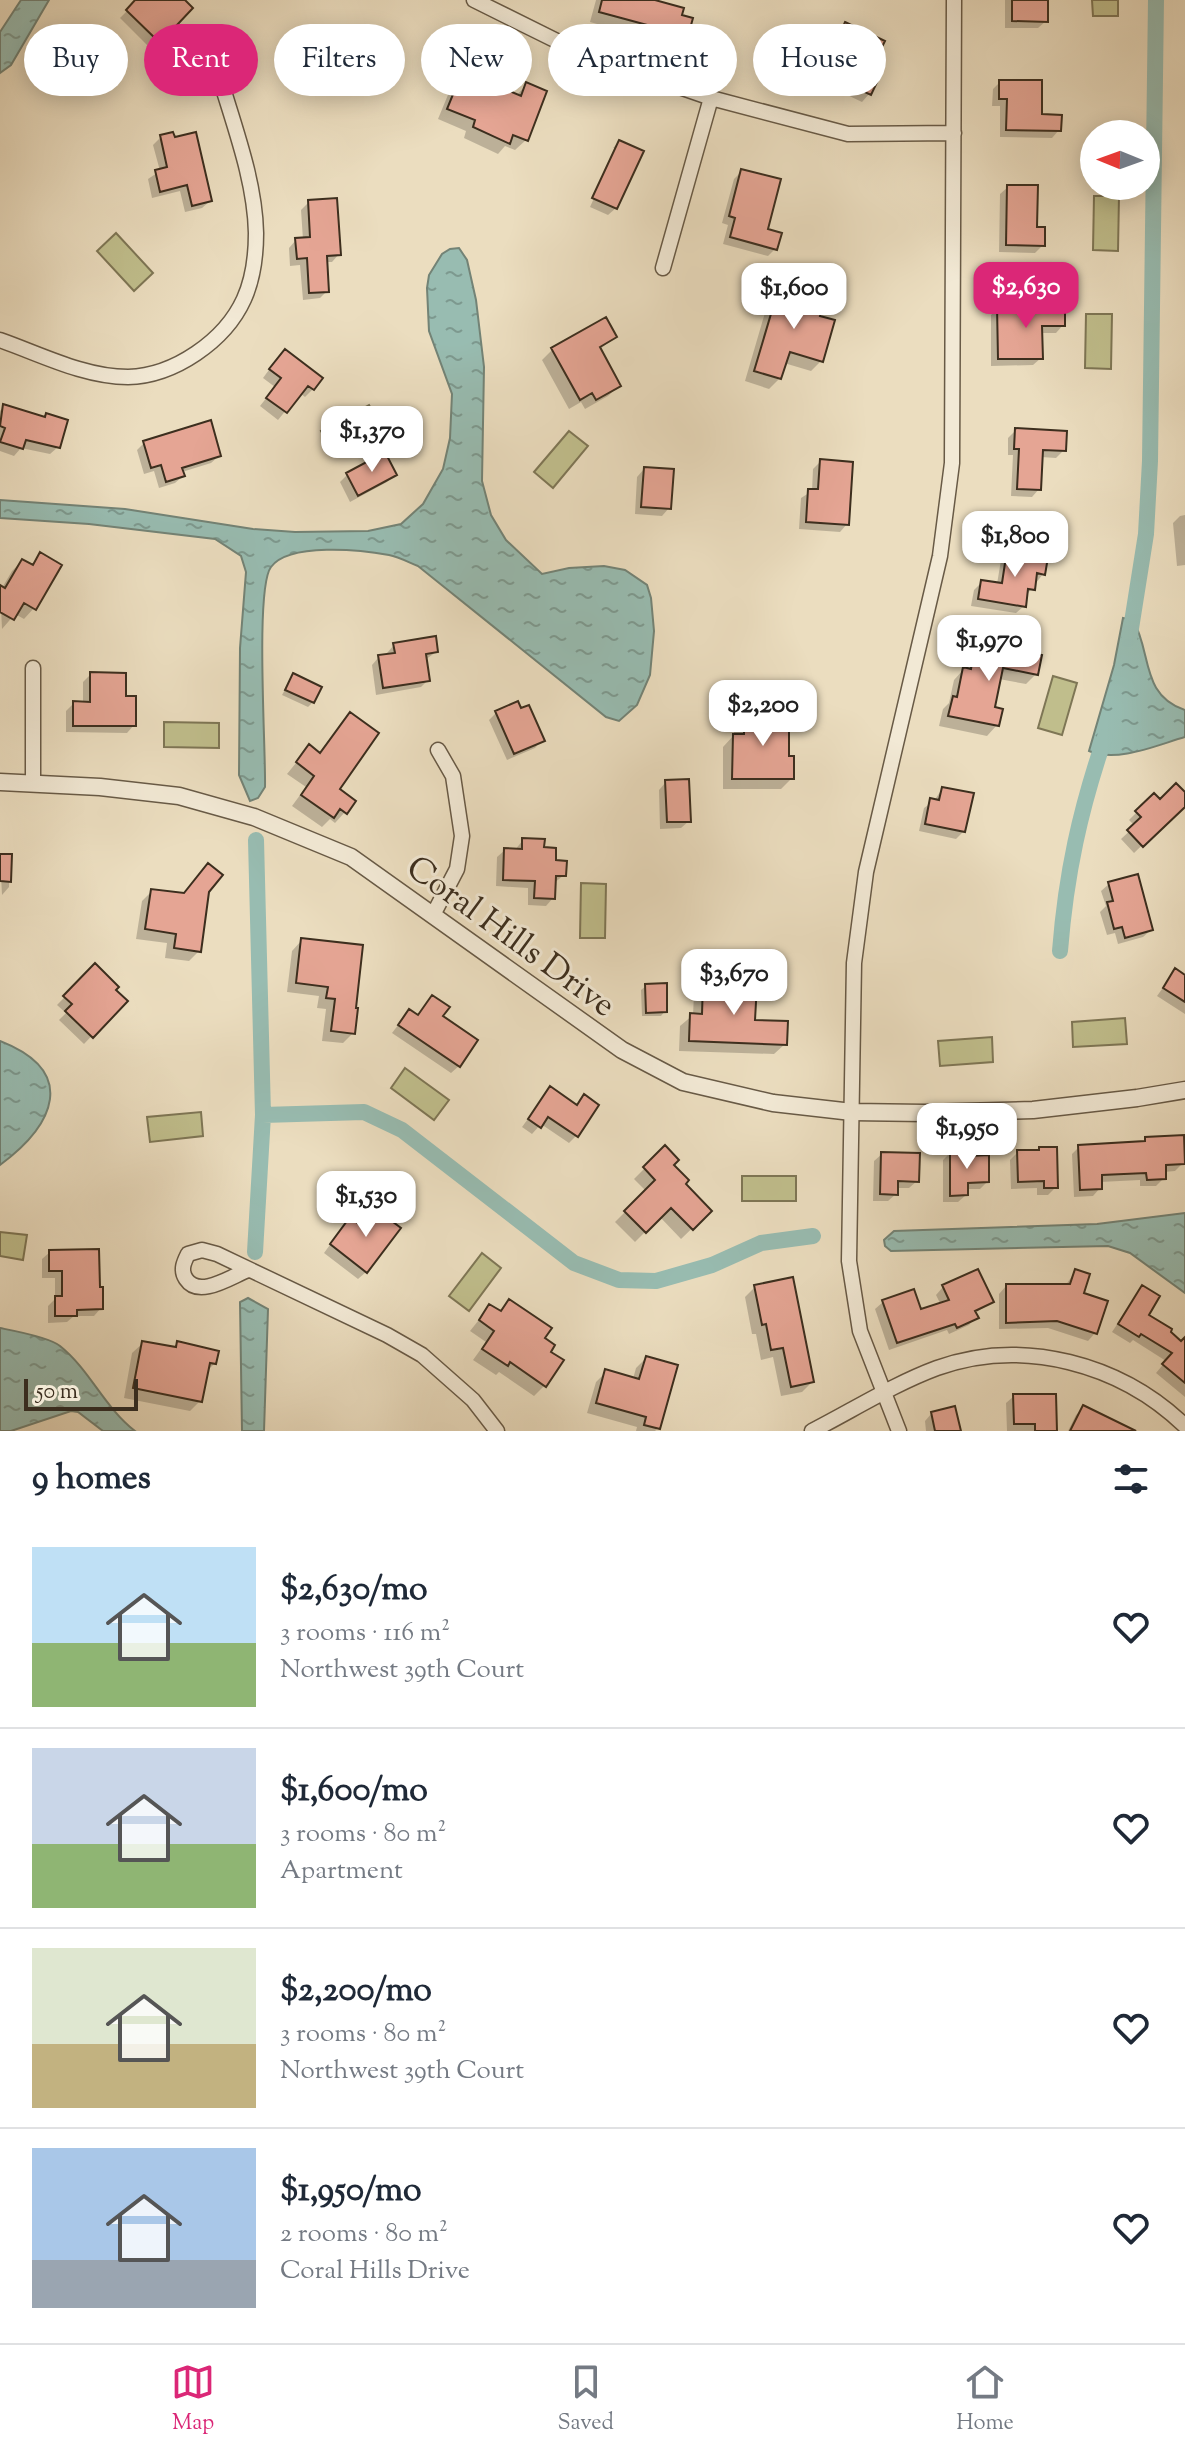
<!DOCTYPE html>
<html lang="en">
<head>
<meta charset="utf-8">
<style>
	body { margin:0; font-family:"Sorts Mill Goudy",serif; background:#f6f6f7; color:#1f2937; height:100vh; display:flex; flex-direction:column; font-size:30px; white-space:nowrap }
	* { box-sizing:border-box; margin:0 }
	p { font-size:26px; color:#747a83 }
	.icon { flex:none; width:44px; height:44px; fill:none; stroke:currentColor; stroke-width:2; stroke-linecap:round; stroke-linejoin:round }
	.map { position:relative; height:1431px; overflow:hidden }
	.sheet { display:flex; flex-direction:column; background:#fff; flex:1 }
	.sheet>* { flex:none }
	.top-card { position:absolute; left:24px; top:24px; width:1138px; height:72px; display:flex; gap:16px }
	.needle { width:52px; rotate:271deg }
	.controls { position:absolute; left:1080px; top:120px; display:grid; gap:16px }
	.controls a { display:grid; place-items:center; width:80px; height:80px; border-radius:50%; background:#fff; box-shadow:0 4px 20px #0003; font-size:40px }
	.scale { position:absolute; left:24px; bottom:20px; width:114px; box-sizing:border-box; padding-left:8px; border:4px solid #3c2e1e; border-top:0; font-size:22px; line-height:28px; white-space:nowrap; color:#3c2e1e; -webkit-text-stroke:6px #f2e9d5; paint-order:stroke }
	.price { position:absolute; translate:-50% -68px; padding:0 18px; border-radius:16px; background:#fff; color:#222; font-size:26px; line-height:52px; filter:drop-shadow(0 2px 4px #0008) }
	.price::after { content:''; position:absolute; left:50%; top:48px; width:24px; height:18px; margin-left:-12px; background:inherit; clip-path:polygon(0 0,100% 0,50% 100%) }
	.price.active { background:#db2777; color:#fff }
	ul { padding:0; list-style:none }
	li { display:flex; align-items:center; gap:24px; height:200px; padding:0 32px }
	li+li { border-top:2px solid #e0e1e3 }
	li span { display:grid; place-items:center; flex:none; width:224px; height:160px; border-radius:0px; color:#555 }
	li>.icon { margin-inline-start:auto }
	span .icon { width:96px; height:96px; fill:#fffc; stroke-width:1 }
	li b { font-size:34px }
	h2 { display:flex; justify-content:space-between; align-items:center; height:96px; padding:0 32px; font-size:34px }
	.tag { padding:0 28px; border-radius:36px; background:#fff; box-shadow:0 4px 20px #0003; font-size:28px; line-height:72px }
	.tag.active { background:#db2777; color:#fff }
	.tab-bar { display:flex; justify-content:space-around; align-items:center; height:112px; border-top:2px solid #e0e1e3; background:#fff; font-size:22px; color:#747a83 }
	.tab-bar a { display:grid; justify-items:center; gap:4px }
	.tab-bar .active { color:#db2777 }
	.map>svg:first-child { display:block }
</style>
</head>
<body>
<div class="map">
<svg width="1185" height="1431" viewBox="0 0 1185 1431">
	<defs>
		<pattern id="water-ripples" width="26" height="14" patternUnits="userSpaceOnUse" patternTransform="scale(2)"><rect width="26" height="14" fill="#98bcb1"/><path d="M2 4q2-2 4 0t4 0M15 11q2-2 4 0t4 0" fill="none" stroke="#7d998f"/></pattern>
	</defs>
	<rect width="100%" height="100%" fill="#ebddbf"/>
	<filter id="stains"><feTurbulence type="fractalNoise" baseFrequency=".0025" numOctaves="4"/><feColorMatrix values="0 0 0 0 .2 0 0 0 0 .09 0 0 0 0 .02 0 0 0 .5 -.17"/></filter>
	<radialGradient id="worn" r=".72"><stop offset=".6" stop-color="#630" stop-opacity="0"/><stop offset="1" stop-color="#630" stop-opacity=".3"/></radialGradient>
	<path fill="#c0be8c" stroke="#7e7655" stroke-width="2" d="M1092 0H1118V16H1093Z
		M1094 196H1119L1118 251 1093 250Z
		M116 233 153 273 134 291 97 251Z
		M1086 314H1112L1111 369 1085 368Z
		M369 405 380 427 333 453 321 431Z
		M569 431 588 446 553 488 534 472Z
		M1053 676 1077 683 1062 735 1038 728Z
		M164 722 219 723V748L164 747Z
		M581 883 606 884 605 938H580Z
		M1125 1018 1127 1044 1073 1047 1072 1022Z
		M992 1037 993 1062 940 1066 938 1041Z
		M405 1068 449 1100 434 1120 391 1088Z
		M201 1112 203 1136 150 1142 147 1117Z
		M742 1176H796V1201H742Z
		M0 1232 27 1235 23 1260 0 1256Z
		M482 1253 501 1268 469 1311 449 1296Z"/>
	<path fill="url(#water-ripples)" stroke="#738376" stroke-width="2" d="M21 0H49L11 65 0 73V32Z
		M459 248 467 260 476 300 484 367 482 481 491 515 506 540 542 574 569 568 604 566 625 570 647 585 651 598 654 631 650 675 637 705 619 721 606 717 418 566C408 562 399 557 389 555 362 550 289 542 271 567 255 588 266 750 265 787L258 798 250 801 239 775 240 648 246 572 241 556 215 539 89 524 0 518V500L125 509 253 529 295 532 368 531 401 524 423 504 443 469 450 438 452 394 429 331 427 288 429 275 442 254 450 249Z
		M1123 618 1133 620C1152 652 1140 695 1185 710V737C1157 745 1117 763 1089 751L1114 665Z
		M0 1041C79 1072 54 1125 0 1165Z
		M1185 1213V1293L1130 1253 1108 1246 891 1251 885 1246 884 1240 894 1231 1097 1224Z
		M248 1298 268 1309 264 1431H242L240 1302Z
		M0 1328C15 1331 49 1337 60 1346 90 1370 104 1407 135 1431H103L78 1412 71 1411 11 1431H0Z"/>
	<path fill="#0003" d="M138 0H182L190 8 151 49 120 18Z
		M596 0H658L657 3 686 35 675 46 590 22Z
		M1005 0H1046V21L1038 28H1005Z
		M846 25 867 74 876 79 869 94 862 102 820 82 838 46 833 44Z
		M467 62 495 87 516 96 527 84 526 140 515 150 505 146 498 154 464 138 466 131 438 119 457 73Z
		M1000 82 1040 116 1059 130 1052 138 1000 137V106H992L993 89Z
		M161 137 210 201 202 208 185 212 180 191 152 198 148 179 160 171 153 145Z
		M619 142 616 208 608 215 590 207 617 148H613Z
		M742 171 775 249 768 256 723 244 728 225 722 223 734 179Z
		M1008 187 1043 245 1035 253 999 252 1000 194Z
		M309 202 339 254 332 262H325L327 291 320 298 303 300 300 265 290 266 289 248 296 240H303L301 210Z
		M779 289 821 361 811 371 784 363 780 378 769 389 745 381 769 299Z
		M998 308 1063 325 1056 333H1040L1041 358 1033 365 991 366V315Z
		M615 337 599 350 619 386 608 396 585 409 581 402 569 409 542 360 553 349Z
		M277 359 313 389 305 397 300 393 278 420 260 406 275 387 263 378Z
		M4 406 58 447 50 454 21 448 14 456 0 451V411Z
		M1016 430 1064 450 1056 458 1041 457 1039 489 1032 497 1011 496 1013 455H1008V438Z
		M144 443 219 456 211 463 182 472 183 476 175 483 159 488 154 471 144 474 137 450Z
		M821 461 847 524 840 532 799 529 801 498 812 491 813 469Z
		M644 469 669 508 662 516 635 514 637 477Z
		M394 474 387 482 350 502 340 482 347 475Z
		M1185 515V565L1177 566 1173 523 1180 516Z
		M1008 552 1043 574 1025 597 1024 606 1016 613 971 606 974 590 982 582 997 584 1001 560Z
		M41 555 34 608 24 619 15 614 2 629 0 587 2 588 12 571 22 561 30 566Z
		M394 645 436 652 425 660 428 680 421 687 376 695 372 665 379 657 387 656V653Z
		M976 648 996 653 1000 648 1036 674 1026 684 999 679 993 709 997 725 987 736 939 726 943 709 949 703 954 680 963 670 965 659Z
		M91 674 134 725 127 733 66 732V711L74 703H83V682Z
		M293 675 313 702 308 707 282 695Z
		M496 713 542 740 535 748 507 760 489 720Z
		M350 714 337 790 345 812 335 823 330 819 322 827 292 806 306 787 287 774 309 747 318 754Z
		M744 715 792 778 781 789H723V747L734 735V726Z
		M666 782 689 821 681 828 660 829 659 790Z
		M942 789 964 831 956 839 919 831 924 808 934 801Z
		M1154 795 1160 801 1185 795V804L1134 853 1121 839 1135 826 1129 820Z
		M523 840 542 849 564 875 554 883 553 898 546 906 528 905V888L496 886 497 857 505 850H515Z
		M0 856H10L9 887 2 895Z
		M1109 884 1151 930 1143 937 1118 944 1115 933 1107 935 1100 912 1106 906 1101 891Z
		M152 891 183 895 207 891 199 951 189 961 165 958 167 943 136 939 142 901Z
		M302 940 361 947 353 1033 343 1043 322 1041 326 1009 317 1008 319 996 287 992 292 951Z
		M95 966 125 1001 84 1044 59 1020 66 1013 57 1005Z
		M1175 971 1185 976V1014L1157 996Z
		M704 984 785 1044 774 1054 679 1051 680 1026 693 1015 694 994Z
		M646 986 665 1011 661 1016H642L641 990Z
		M432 997 459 1066 451 1073 392 1033 409 1011 417 1016Z
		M550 1089 575 1106 584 1097 577 1135 569 1143 541 1124 532 1134 522 1127Z
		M1146 1139 1183 1163 1175 1171 1164 1172V1178L1156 1186H1140V1180L1100 1182V1188L1093 1196 1074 1197 1072 1154 1079 1147 1141 1144Z
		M665 1148 683 1184 710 1211 681 1239 660 1217 635 1242 615 1222 646 1191 634 1179Z
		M1040 1149 1056 1187 1048 1195H1037V1188L1011 1189 1010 1160 1018 1152H1037Z
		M951 1152 968 1158 987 1182 980 1189H966V1195L958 1202H943V1160Z
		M882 1154 917 1181 909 1188H896V1194L888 1201H873L874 1161Z
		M366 1217V1272L358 1279 324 1253 343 1227H359Z
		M50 1252 101 1308 94 1316H74L67 1322 48 1323V1306L55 1299V1278H42V1259Z
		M1075 1272 1095 1333 1088 1341 1048 1328 999 1329V1294L1006 1286H1065Z
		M755 1287 812 1382 802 1392 781 1396 773 1357 761 1360 756 1334H752L745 1297Z
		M943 1287 991 1302 974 1314 976 1317 969 1325 949 1334 947 1330 889 1350 875 1309 883 1302 920 1311 941 1305 936 1295Z
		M1142 1287 1146 1316 1185 1346V1397L1156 1373 1166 1361 1133 1340 1130 1343 1112 1332Z
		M509 1301 542 1339 548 1353 544 1386 534 1396 499 1372 496 1375 473 1360 486 1342 470 1331 490 1306 498 1312Z
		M143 1343 172 1349 178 1343 215 1363 206 1372 200 1401 190 1411 124 1398 132 1353Z
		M646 1358 658 1428 655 1431H636L637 1427 587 1413 596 1382 606 1372 633 1379 636 1368Z
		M1014 1396 1055 1431H1007L1006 1403Z
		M1083 1408 1120 1431H1068L1076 1415Z
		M932 1413 959 1431H926L925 1421Z"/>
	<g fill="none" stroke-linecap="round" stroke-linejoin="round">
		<path stroke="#98bcb1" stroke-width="16" d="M1129 641 1146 534 1150 461 1156 0
			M1060 951C1066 874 1080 810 1105 737
			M263 1115 364 1112 402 1130 574 1263 619 1280 656 1281 712 1265 761 1243 813 1236
			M255 1252 263 1115 256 840"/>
	</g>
	<path fill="#e5a594" stroke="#3c2e1e" stroke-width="2" d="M135 0H185L193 8 160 43 126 10Z
		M602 0H655L684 8 682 15 693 18 688 36 599 12Z
		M1012 0H1048V22L1012 21Z
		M845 22 885 41 869 73 879 78 871 95 826 74 844 38 839 36Z
		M467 60 491 70 488 79 499 83 498 86 521 96 526 82 547 91 528 141 513 135 510 144 473 127 475 120 447 109Z
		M999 80H1042V114L1062 115 1061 131 1006 130 1007 99H999Z
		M173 132 175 137 196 132 212 201 192 206 187 185 160 192 155 170 167 167 160 135Z
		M619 140 644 151 617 209 592 198Z
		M741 169 781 179 768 229 782 233 777 250 730 237 735 218 729 216Z
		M1007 185H1038L1037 227H1045V246L1006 245Z
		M337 198 341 255 327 256 329 292 309 293 307 258 297 259 295 238 310 237 308 200Z
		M779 287 802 293 803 289 826 296 820 316 835 320 823 362 790 352 781 379 754 371Z
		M1065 305V326H1042L1043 359H998L997 306Z
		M606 317 617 337 600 347 621 386 596 400 592 393 580 400 551 348Z
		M285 349 323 378 314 390 308 386 287 413 266 398 281 378 269 369Z
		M3 404 45 417 46 413 68 420 60 448 26 440 23 449 0 442 5 428 0 426Z
		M211 420 221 456 182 468 185 476 166 482 161 465 151 468 143 441Z
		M1015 428 1067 431 1066 451 1043 450 1041 490 1017 489 1019 449H1014Z
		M385 452 397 475 358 496 346 473Z
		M820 459 853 462 849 525 806 522 808 489H818Z
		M644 467 674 469 671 509 641 507Z
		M1007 550 1048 557 1045 575 1037 573 1035 590 1028 589 1026 607 978 599 981 580 1002 583Z
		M40 552 62 565 36 610 24 603 14 620 0 612V585L5 588 22 559 33 565Z
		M436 636 438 652 426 654 430 681 383 688 378 655 395 653 393 643Z
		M975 646 998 651 999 646 1042 655 1038 675 1003 668 995 707 1003 709 999 726 948 716 953 696 957 697 963 667 971 669Z
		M90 672 126 673V696H136V726H73V701L90 702Z
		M293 673 322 687 314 703 285 690Z
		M518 701 521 708 529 705 545 741 514 754 495 711Z
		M350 712 379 733 340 789 356 801 347 814 340 809 334 818 301 795 314 776 296 762 309 744 320 753Z
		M744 713H789V756H794V779H732L733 734H744Z
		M689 779 691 822H667L665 780Z
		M1176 783 1185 792V807L1143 847 1127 830 1141 817 1135 811 1154 793 1160 799Z
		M942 787 974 793 965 832 925 824 930 798 939 800Z
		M522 838 545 839 544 847 556 848V860L567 861 566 876H556L555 899 534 898 535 881 503 880 504 848 522 849Z
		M0 854H12L11 882 0 881Z
		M208 863 223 875 209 892 201 952 174 948 176 934 145 929 151 889 184 893Z
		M1138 874 1153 930 1125 938 1122 927 1114 929 1107 902 1113 901 1108 882Z
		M301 938 363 945 356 1008H358L355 1034 331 1031 335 999 326 998 328 987 296 983Z
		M95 963 119 987 116 990 128 1001 93 1038 65 1011 72 1004 63 996Z
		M1175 968 1185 975V1002L1163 988Z
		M703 982 757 984 755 1020 788 1021 787 1045 689 1041 690 1013 702 1014Z
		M667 983V1012L646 1013 645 984Z
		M432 995 450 1007 443 1016 478 1040 460 1067 398 1025 409 1009 418 1015Z
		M550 1086 577 1105 584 1094 599 1105 578 1137 548 1117 541 1128 528 1119Z
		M1184 1135 1185 1164 1166 1165V1179L1147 1180 1146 1173 1102 1175V1189L1080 1190 1078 1145 1145 1141V1137Z
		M665 1145 679 1160 674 1165 689 1180 686 1184 712 1211 693 1230 671 1208 646 1233 624 1211 655 1180 643 1167Z
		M1039 1147H1057L1058 1188H1044V1181L1018 1182 1017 1150H1039Z
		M950 1150H970V1156L989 1155V1182L968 1183V1195L950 1196Z
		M881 1152 920 1153 919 1182 898 1181V1195L880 1194Z
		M373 1207 401 1228 367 1273 330 1244 350 1217 360 1225Z
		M99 1249 100 1287H103V1309L77 1310V1316H55V1296H62V1271H49V1250Z
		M978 1269 994 1302 975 1311 979 1318 957 1328 955 1324 897 1343 882 1300 914 1289 921 1309 949 1300 942 1285Z
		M1075 1269 1090 1274 1084 1293 1108 1301 1097 1334 1057 1321 1006 1323V1284H1070Z
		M793 1277 814 1382 791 1387 783 1348 771 1350 766 1324 762 1325 754 1285Z
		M1142 1285 1160 1296 1149 1315 1172 1329 1171 1332 1181 1341 1185 1337V1383L1162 1364 1172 1353 1141 1334 1139 1337 1118 1324Z
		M509 1299 552 1328 545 1338 555 1345 551 1352 564 1360 546 1387 510 1362 508 1366 482 1349 494 1331 479 1320 489 1304 501 1311Z
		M142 1341 176 1347 177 1341 219 1351 216 1364 210 1363 202 1402 133 1388Z
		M646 1356 678 1365 660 1429 644 1425 646 1417 596 1403 605 1369 639 1379Z
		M1013 1394H1056L1057 1431H1035V1424H1014Z
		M1083 1405 1136 1431H1070Z
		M955 1406 961 1431H935L931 1412Z"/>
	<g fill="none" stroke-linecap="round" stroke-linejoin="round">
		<defs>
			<path id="minor" d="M474 0 581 53 711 98 848 134 954 133
				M663 268 711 98
				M0 340C40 354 84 377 128 377 174 376 225 341 244 299 253 279 256 255 256 233 255 178 232 121 217 68
				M33 668V782
				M433 915 457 869 462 836 453 776 438 750
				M248 1270C232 1276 199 1299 186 1279 180 1270 184 1262 188 1254L202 1250 217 1254 387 1335 422 1355 473 1400 497 1431
				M812 1431C853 1410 894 1384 937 1368 1023 1337 1121 1364 1185 1426
				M899 1431 860 1331 849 1261 854 963 866 872 940 556 952 463 954 0"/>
			<path id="tertiary" d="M0 782 100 787 179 796 254 817 351 857 622 1050 683 1082 773 1103 852 1112 925 1113 1033 1110 1137 1098 1185 1090"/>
		</defs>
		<use href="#minor" stroke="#685a46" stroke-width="17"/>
		<use href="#tertiary" stroke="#685a46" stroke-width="19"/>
		<use href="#minor" stroke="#f2e9d5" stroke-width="14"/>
		<use href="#tertiary" stroke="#f2e9d5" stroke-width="16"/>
	</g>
	<g text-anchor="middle" stroke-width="6" stroke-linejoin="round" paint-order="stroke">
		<g font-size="34" fill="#3c2e1e" stroke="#f2e9d5">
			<text transform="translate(512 935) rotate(36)" y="12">Coral Hills Drive</text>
		</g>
	</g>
	<rect width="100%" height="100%" filter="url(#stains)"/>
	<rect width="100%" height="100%" fill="url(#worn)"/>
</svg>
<div class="controls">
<a><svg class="needle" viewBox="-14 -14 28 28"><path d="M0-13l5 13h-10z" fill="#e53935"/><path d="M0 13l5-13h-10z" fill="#747a83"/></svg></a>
</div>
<div class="scale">50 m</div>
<b class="price active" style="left:1026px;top:330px">$2,630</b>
<b class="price" style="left:794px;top:331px">$1,600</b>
<b class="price" style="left:372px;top:474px">$1,370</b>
<b class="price" style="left:1015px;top:579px">$1,800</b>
<b class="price" style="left:989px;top:683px">$1,970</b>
<b class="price" style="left:763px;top:748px">$2,200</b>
<b class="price" style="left:734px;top:1017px">$3,670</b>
<b class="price" style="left:967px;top:1171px">$1,950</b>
<b class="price" style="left:366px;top:1239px">$1,530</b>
<div class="top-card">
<a class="tag">Buy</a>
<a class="tag active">Rent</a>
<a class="tag">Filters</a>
<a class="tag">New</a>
<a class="tag">Apartment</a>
<a class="tag">House</a>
</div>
</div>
<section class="sheet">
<h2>9 homes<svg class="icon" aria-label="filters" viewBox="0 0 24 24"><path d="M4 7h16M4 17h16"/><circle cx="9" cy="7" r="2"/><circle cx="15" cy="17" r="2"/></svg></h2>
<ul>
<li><span style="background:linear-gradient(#bfe0f5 60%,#8fb573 0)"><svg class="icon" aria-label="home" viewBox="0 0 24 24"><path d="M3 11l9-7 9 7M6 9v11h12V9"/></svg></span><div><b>$2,630/mo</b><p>3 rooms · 116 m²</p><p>Northwest 39th Court</p></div><svg class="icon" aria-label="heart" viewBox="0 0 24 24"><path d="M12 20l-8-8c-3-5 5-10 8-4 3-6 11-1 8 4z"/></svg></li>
<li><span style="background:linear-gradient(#c9d6e8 60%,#8fb573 0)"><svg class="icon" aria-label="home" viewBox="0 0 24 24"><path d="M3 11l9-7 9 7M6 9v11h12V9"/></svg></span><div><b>$1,600/mo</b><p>3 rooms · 80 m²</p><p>Apartment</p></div><svg class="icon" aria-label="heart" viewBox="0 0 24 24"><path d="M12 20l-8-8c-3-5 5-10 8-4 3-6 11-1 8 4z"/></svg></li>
<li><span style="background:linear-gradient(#dfe7d0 60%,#c2b280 0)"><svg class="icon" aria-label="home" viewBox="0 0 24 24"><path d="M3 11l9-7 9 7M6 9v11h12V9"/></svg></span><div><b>$2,200/mo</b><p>3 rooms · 80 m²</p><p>Northwest 39th Court</p></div><svg class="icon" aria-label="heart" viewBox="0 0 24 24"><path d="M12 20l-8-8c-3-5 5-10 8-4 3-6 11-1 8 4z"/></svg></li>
<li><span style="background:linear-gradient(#a9c7e8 70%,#9aa5b1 0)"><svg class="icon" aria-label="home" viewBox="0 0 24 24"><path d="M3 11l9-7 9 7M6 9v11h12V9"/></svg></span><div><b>$1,950/mo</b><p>2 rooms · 80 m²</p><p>Coral Hills Drive</p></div><svg class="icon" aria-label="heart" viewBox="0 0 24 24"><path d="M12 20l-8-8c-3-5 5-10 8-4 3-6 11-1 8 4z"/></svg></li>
</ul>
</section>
<nav class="tab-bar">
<a class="active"><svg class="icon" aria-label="map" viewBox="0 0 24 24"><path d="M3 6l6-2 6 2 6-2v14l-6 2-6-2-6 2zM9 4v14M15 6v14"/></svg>Map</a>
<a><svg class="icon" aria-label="saved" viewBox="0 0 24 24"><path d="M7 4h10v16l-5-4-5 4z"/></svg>Saved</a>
<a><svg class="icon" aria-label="home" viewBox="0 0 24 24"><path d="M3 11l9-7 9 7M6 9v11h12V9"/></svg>Home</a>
</nav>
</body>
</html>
